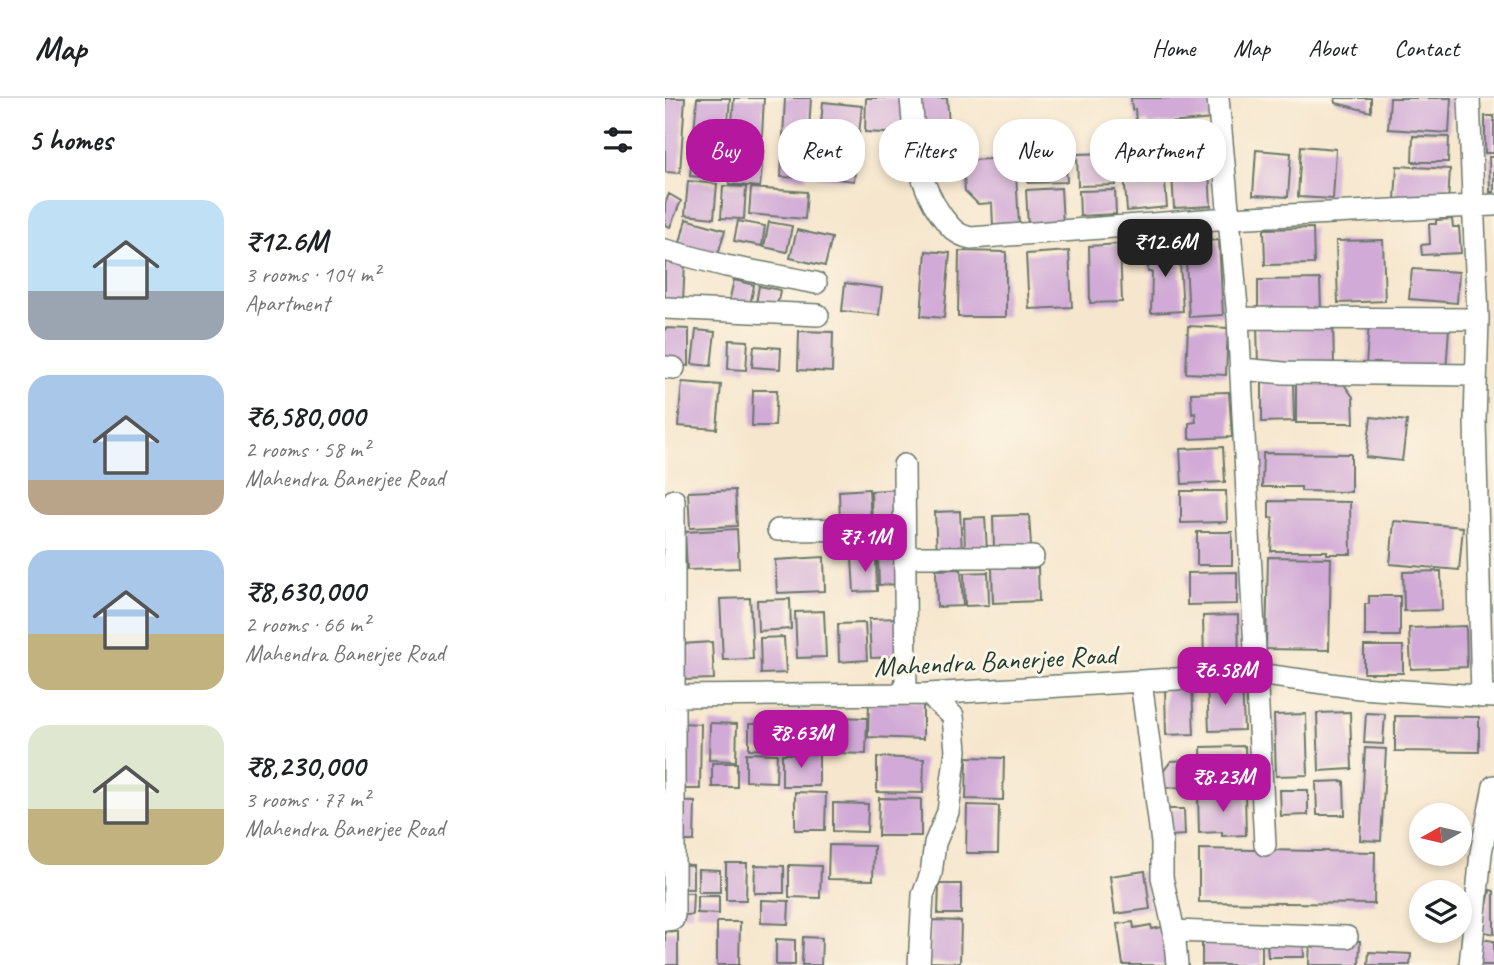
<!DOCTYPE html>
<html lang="en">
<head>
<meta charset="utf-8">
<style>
	body { margin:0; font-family:Caveat,sans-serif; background:#f2f2f2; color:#202124; height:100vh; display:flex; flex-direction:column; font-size:26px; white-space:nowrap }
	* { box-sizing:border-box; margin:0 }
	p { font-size:23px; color:#757577 }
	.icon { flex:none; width:38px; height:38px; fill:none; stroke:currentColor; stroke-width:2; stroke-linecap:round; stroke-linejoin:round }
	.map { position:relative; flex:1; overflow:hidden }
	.drawer { display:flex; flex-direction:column; background:#fff; width:665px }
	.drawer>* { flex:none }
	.hud { position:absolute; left:21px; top:21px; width:665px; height:63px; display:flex; gap:14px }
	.needle { width:46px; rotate:262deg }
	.tools { position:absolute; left:744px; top:705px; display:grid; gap:14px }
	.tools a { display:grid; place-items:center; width:63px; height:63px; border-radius:50%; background:#fff; box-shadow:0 4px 10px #0003; font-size:35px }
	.price { position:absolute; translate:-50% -60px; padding:0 16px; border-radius:14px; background:#b5179e; color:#fff; font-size:23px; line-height:46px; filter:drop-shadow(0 2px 4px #0008) }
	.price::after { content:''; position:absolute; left:50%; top:42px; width:21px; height:16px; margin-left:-10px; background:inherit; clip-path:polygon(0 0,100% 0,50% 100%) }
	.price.active { background:#222; color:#fff }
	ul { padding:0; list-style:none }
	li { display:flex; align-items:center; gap:21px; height:175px; padding:0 28px }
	li span { display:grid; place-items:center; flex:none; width:196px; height:140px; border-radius:21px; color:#555 }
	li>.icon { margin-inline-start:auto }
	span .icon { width:84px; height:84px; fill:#fffc; stroke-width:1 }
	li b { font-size:30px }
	h2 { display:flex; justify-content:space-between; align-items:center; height:84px; padding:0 28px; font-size:30px }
	.pill { padding:0 24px; border-radius:28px; background:#fff; box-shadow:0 4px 10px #0003; font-size:24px; line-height:63px }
	.pill.active { background:#b5179e; color:#fff }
	header { display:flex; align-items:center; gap:42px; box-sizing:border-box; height:98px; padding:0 35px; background:#fff; border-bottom:2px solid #e0e0e0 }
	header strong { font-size:33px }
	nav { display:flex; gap:38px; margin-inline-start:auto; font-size:24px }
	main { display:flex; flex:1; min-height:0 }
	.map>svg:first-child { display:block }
</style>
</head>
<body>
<header>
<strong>Map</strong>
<nav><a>Home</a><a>Map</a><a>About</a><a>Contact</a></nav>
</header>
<main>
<section class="drawer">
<h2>5 homes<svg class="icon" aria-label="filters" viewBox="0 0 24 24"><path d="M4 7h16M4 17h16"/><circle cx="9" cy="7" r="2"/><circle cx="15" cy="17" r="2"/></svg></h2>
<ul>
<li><span style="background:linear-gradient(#bfe0f5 65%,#9aa5b1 0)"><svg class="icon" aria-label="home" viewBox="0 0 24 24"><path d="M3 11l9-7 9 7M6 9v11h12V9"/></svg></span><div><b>₹12.6M</b><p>3 rooms · 104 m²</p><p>Apartment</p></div></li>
<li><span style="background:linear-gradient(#a9c7e8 75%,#b9a48a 0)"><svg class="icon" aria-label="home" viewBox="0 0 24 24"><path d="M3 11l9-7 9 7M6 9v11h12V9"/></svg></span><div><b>₹6,580,000</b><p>2 rooms · 58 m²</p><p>Mahendra Banerjee Road</p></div></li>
<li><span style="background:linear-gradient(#a9c7e8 60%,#c2b280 0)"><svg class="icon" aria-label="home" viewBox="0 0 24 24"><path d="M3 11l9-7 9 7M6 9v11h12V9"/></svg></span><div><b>₹8,630,000</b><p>2 rooms · 66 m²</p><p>Mahendra Banerjee Road</p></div></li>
<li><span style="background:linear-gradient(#dfe7d0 60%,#c2b280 0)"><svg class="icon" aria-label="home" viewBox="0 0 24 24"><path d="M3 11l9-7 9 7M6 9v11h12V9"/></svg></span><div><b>₹8,230,000</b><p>3 rooms · 77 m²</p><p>Mahendra Banerjee Road</p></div></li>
</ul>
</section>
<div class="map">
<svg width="829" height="867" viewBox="0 0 829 867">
	<rect width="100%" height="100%" fill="#fcf5e5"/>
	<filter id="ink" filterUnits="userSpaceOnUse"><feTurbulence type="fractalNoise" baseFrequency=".0143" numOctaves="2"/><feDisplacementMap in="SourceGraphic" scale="14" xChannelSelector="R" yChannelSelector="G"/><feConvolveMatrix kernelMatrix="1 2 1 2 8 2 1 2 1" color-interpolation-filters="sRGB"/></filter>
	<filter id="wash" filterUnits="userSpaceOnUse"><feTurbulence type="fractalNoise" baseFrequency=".00686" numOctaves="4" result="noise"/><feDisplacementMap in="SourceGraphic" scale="28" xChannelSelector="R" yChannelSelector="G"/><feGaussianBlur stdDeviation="1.57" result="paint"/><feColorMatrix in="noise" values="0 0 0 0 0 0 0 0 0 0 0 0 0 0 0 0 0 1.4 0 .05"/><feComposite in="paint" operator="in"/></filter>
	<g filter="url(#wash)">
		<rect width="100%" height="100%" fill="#f6e6cd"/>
		<g id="blocks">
			<path fill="#d1aad7" d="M0 0H20L15 75 0 74Z
				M32 0H65L58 81 25 78Z
				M69 0H99L97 38 66 35Z
				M120 0H146L141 80 116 79Z
				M201 0H239L237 36 200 34Z
				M252 0H282L285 39 255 41Z
				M466 0H545L547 21 483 27V24H471L470 11 467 12Z
				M670 0H706V14L671 5Z
				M725 0H786L784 35 723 31Z
				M158 4 197 8 189 83 151 79Z
				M820 18H829V55H820Z
				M748 38 784 39 783 64H747Z
				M68 44 99 47 95 89 64 86Z
				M636 48 671 51 668 101 633 99Z
				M400 51 402 84 363 85 361 53Z
				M591 52 626 55 623 99 588 97Z
				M450 55 451 87 413 88 412 56Z
				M543 55 546 108 509 110 506 57Z
				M824 59H829V94H825Z
				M350 60 354 126 328 128 327 105 313 106 300 93 299 78 282 79 281 63Z
				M498 60 502 109 462 113 458 63Z
				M732 68 785 71 783 105 730 102Z
				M23 83 52 86 49 120 20 117Z
				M58 88 81 89 79 121 56 120Z
				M86 90 142 94 140 121 84 116Z
				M396 90 398 126 363 128 361 92Z
				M450 92 451 116 415 118 414 93Z
				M4 96 16 103 5 129 0 127V106Z
				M21 121 60 132 53 156 15 145Z
				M787 121 788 129H794L796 155 757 157 756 147 765 146 764 126H771V122Z
				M73 123 100 128 97 148 69 143Z
				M104 124 127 128 122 154 99 149Z
				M648 130 649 166 600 167 599 131Z
				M132 132 167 140 160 168 125 160Z
				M554 142 558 217 524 219 520 144Z
				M718 142 720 203 673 205 671 143Z
				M455 146 457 204 425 205 424 148Z
				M514 148 518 213 486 215 487 174H483L482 150Z
				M261 153 285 155 279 220 256 218Z
				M294 153 341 154V219H293Z
				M404 153 407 209 364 211 361 156Z
				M0 164 20 165 18 203 0 202Z
				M747 171 794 174 792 205 744 201Z
				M655 181 656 212 593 213V182Z
				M69 182 89 187 84 213 63 208Z
				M180 185 217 190 214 217 177 213Z
				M94 188 115 192 111 214 90 211Z
				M668 222 669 268 593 269 592 223Z
				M704 225 784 231 781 273 701 267Z
				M523 228 563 230 561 277 521 275Z
				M0 230 24 231V268L0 267Z
				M31 232 50 234 46 268 27 266Z
				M134 233 168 234 167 274 133 272Z
				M64 242 83 243 81 272 63 271Z
				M89 248 116 250 115 271 87 269Z
				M674 279 688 299 689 325H631V280Z
				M597 281H628L629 323 597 324Z
				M17 284 56 287 52 331 13 328Z
				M88 292H112L110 328H87Z
				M564 294 567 339 524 341V325L531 324 530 315 527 316 526 295Z
				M706 319 742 323 737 363 701 359Z
				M558 349 560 384 517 386 515 351Z
				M598 355 686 356V394L636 393V389H597Z
				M204 391 206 424 175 425 174 393Z
				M236 391 237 426 207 427 206 393Z
				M70 392 72 428 25 430 23 394Z
				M516 393H561L562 424 516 425Z
				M604 403 685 404 686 456H662V453H606L608 420H604Z
				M295 413 297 455 272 456 270 414Z
				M364 417 366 448 329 450 328 418Z
				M320 419 322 452 300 453 299 420Z
				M729 423 798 429 794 472 725 466Z
				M72 431 74 470 22 472 20 434Z
				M532 434H567V467H532Z
				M238 455 239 486 214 487 213 456Z
				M211 458 212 493 189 494 187 460Z
				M159 459 160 493 112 495 110 462Z
				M603 459 666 460 664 552 601 551Z
				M373 468 374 503 328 505 327 470Z
				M296 471 298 508 272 509 271 472Z
				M776 473 777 512 739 513 738 474Z
				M323 474 324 507 300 508 299 475Z
				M572 474V506L522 507V475Z
				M704 498H735V538H700V506H704Z
				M85 500 88 561 58 562 55 501Z
				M125 501 126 531 93 533 92 502Z
				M159 513 161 559 132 560 130 514Z
				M573 517 574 565 539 566 538 518Z
				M235 520 236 559 206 560 204 521Z
				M200 525 202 562 174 564 173 526Z
				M801 528 802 569 746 571 744 530Z
				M119 539 121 575 96 576 95 540Z
				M47 544 49 581 18 582 17 546Z
				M699 548H738V575H699Z
				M577 584 579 632 544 633 542 585Z
				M527 588 529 636 501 637 500 589Z
				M204 602 258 603V641L203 639Z
				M685 614 687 671 654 673 652 615Z
				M701 615 720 616 718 646 699 645Z
				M641 616 643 677 611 678 609 617Z
				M730 618 814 619V654L730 653Z
				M172 619 202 620 201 656 172 655Z
				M117 624H144V649L116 648Z
				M14 625 36 626 35 691H13Z
				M45 625 72 626 71 663 44 662Z
				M84 626H112L111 652 84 651Z
				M580 648 581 689 537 690 536 649Z
				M700 650 721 651 716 743 695 742Z
				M81 655 112 656 111 684 81 683Z
				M117 656H154V688H117Z
				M212 659 259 661 258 695 212 694Z
				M302 659 339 660 338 702 301 701Z
				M523 662 524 689 496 690 495 678 506 663Z
				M47 665H72V689H47Z
				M679 683 680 717H652L651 684Z
				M615 692H643V717L616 718Z
				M130 694 161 695 160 732H130Z
				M580 695 581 737 557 738V734L534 735 533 697Z
				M214 700 256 701V738H213Z
				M0 703 30 704 29 743H0Z
				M168 705 203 706 202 734 168 733Z
				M302 707 334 708 333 755H301Z
				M503 711H519L520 737 504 738Z
				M164 747 209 748 208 782 163 781Z
				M534 751 710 754 709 806 534 804Z
				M61 765H82L81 802H61Z
				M0 766 28 767V791L0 790Z
				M90 767 119 768V795H89Z
				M124 767 156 768 155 800 124 799Z
				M33 771 55 772V794H33Z
				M480 773 485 811 450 816 445 778Z
				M274 786H296V816H273Z
				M825 792 829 793V836L817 833Z
				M0 795H28L27 817 0 816Z
				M32 798H54V816L32 815Z
				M96 802 124 803 123 826 96 825Z
				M266 822 296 823 295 865 265 864Z
				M52 824H75L74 867H52Z
				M468 824 469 830 486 827 487 831 503 828 506 867H458L452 826Z
				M0 833 13 834V867H0Z
				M537 837 597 838V867H537Z
				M138 839 157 840 156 867H137Z
				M111 841 130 842V867H111Z
				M645 841 695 843 694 867H644Z
				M816 841 829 843V867H811Z
				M638 843 639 859H603L602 844Z
				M704 854 746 856 745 867H703Z"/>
		</g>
	</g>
	<g filter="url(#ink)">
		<use href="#blocks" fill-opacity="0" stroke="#6a786a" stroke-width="2"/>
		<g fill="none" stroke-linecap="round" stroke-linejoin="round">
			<defs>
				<path id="minor" d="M246 0C250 44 250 80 276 117 285 129 291 137 306 140L564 120 829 107
					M553 0 573 220 600 747
					M804 0 813 221 810 323 817 599
					M0 152 61 168 151 185
					M0 210 153 217
					M573 220 813 221
					M0 269 9 270
					M576 271 619 275 811 277
					M239 367 241 596
					M113 432 239 431
					M240 459H368
					M476 583 497 745V779L509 833 512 867
					M0 598 263 596 592 576 695 590 829 599
					M0 822 8 821 9 817V402
					M509 833 682 839
					M254 867 258 797 266 776 270 745 283 714 291 653 288 618 263 596
					M805 867 816 755 829 688"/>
			</defs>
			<use href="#minor" stroke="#6a786a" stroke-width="24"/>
			<use href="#minor" stroke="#fff" stroke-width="21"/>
		</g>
	</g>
	<g text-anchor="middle" stroke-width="6" stroke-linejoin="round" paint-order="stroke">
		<g font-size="28" fill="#1f3d34" stroke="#fcf5e5">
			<text transform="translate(330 562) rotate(-3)" y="10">Mahendra Banerjee Road</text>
		</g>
	</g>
</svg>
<div class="tools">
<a><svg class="needle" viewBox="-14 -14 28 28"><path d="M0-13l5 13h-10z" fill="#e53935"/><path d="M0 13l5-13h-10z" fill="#757577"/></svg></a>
<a><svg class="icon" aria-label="layers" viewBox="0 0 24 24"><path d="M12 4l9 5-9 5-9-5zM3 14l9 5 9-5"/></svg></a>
</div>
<b class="price active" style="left:500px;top:181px">₹12.6M</b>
<b class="price" style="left:200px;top:476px">₹7.1M</b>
<b class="price" style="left:560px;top:609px">₹6.58M</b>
<b class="price" style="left:136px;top:672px">₹8.63M</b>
<b class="price" style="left:558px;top:716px">₹8.23M</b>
<div class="hud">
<a class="pill active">Buy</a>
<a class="pill">Rent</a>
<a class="pill">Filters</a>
<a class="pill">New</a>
<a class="pill">Apartment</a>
</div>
</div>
</main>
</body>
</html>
